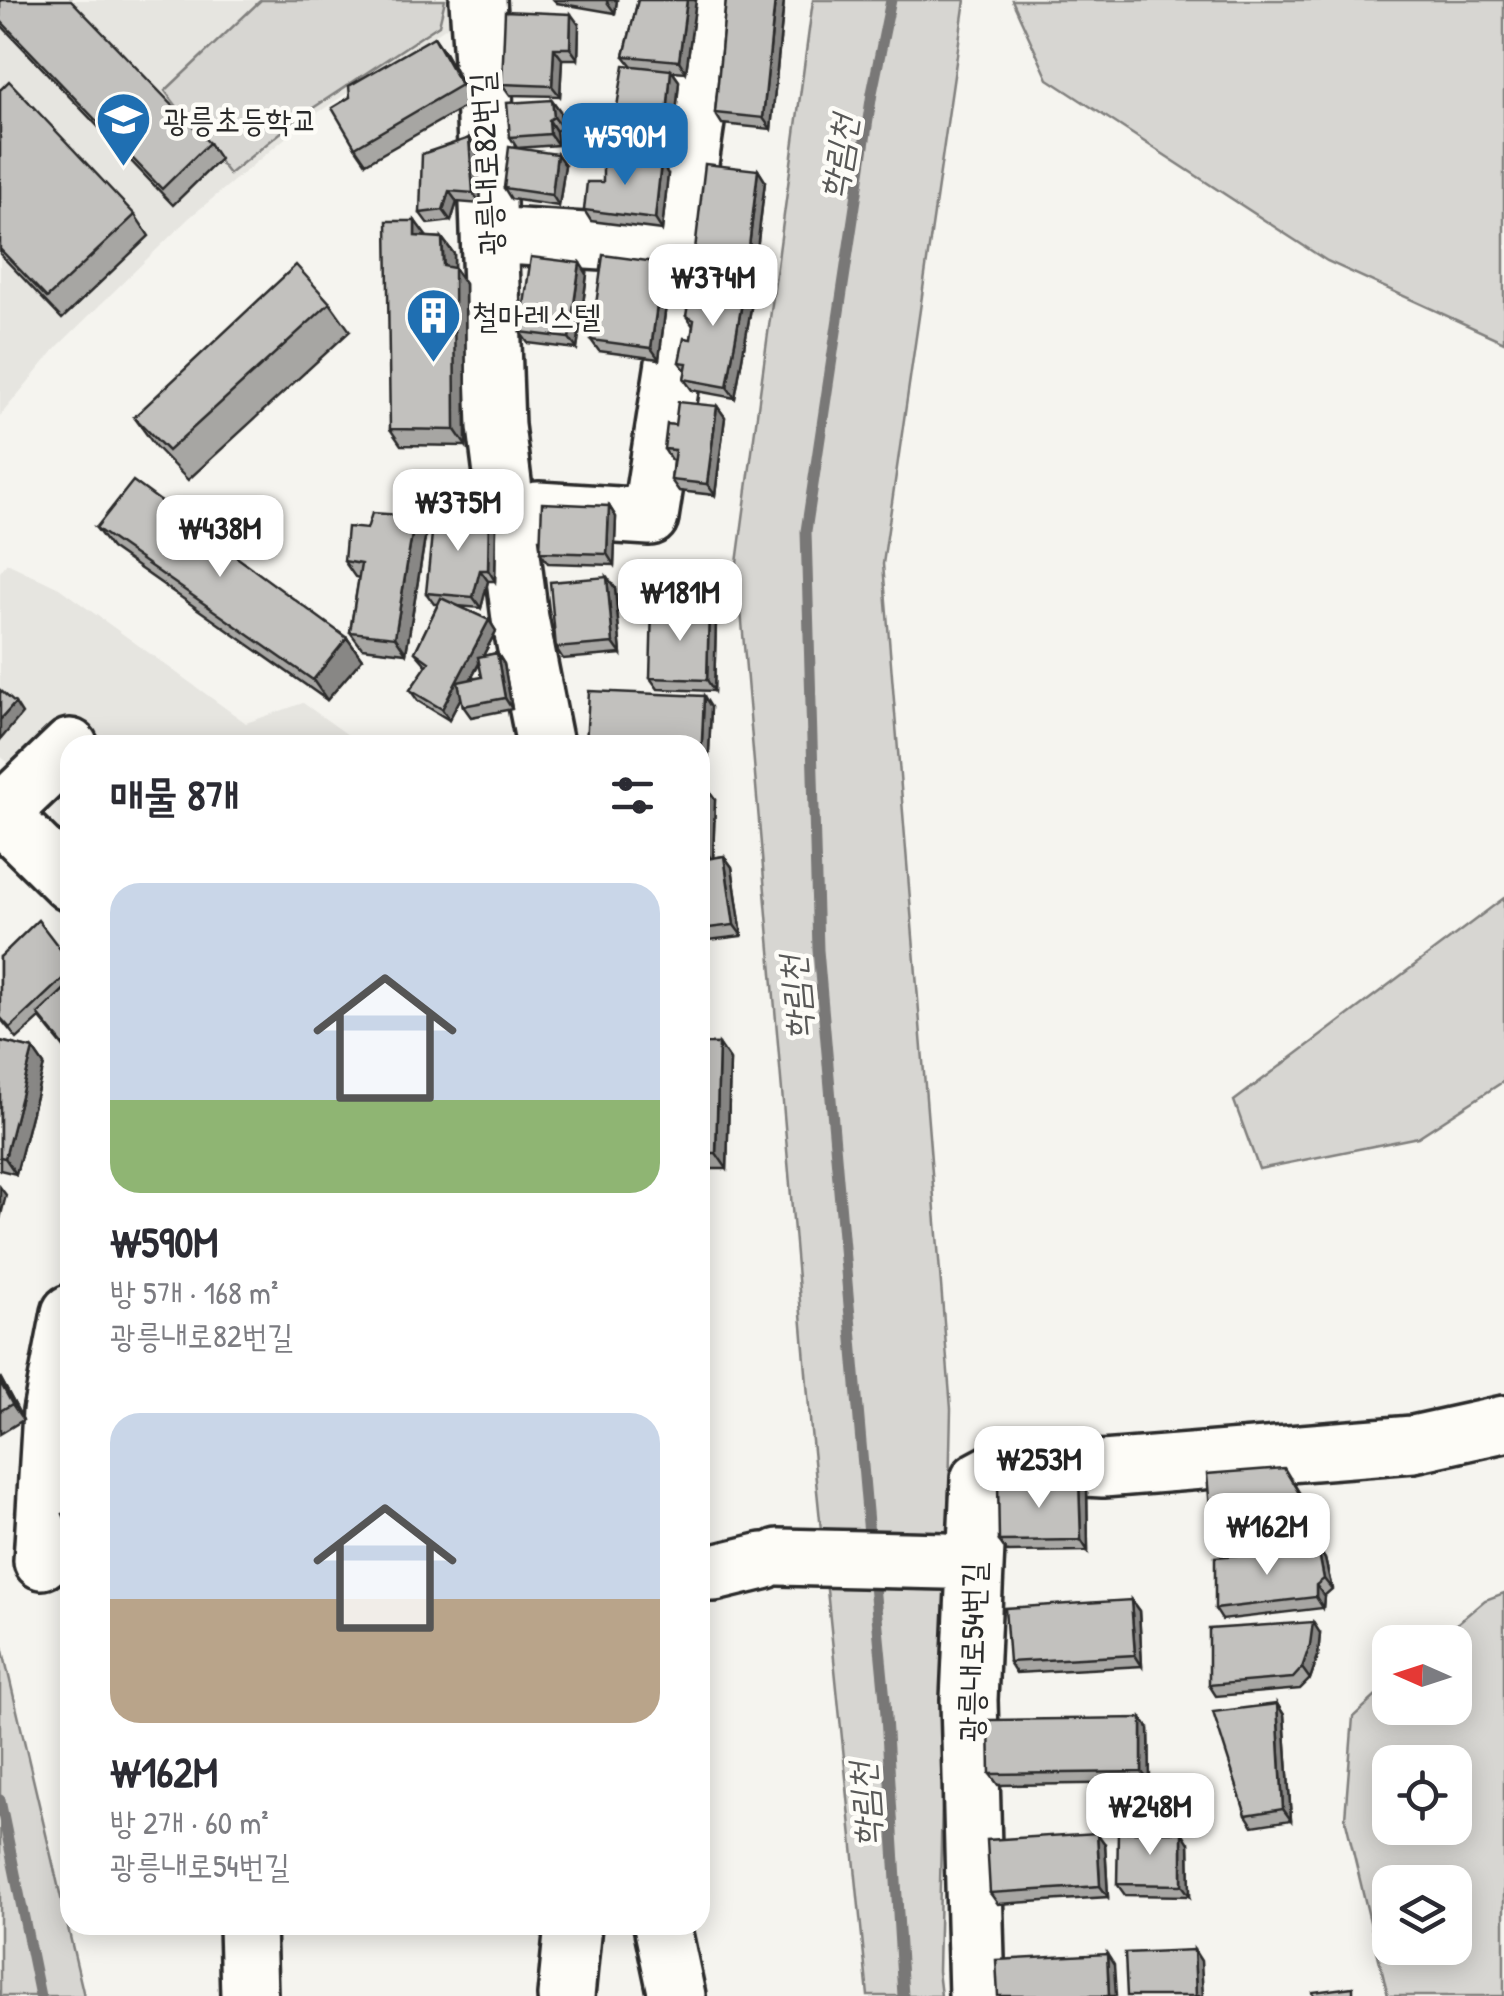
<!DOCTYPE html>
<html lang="ko">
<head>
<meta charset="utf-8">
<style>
	body { margin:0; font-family:"Patrick Hand","Poor Story",sans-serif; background:#f2f2f3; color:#2b2b33; height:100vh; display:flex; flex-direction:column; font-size:38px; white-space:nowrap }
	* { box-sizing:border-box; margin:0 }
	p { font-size:32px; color:#7c7c81 }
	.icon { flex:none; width:55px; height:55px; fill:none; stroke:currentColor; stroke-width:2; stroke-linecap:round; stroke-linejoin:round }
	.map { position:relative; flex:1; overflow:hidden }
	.side { position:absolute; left:60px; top:735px; width:650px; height:1200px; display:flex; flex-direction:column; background:#fff; border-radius:30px; box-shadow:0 5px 25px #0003 }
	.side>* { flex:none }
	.needle { width:65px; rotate:273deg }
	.tools { position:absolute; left:1372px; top:1625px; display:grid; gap:20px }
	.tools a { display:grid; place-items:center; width:100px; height:100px; border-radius:20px; background:#fff; box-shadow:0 5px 25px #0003; font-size:50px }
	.price { position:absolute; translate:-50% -85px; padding:0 22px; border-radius:20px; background:#fff; color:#222; font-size:32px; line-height:65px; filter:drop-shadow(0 2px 5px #0008) }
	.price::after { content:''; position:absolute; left:50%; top:60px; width:30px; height:22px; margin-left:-15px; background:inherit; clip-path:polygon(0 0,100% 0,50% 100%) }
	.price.current { background:#1f6fb2; color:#fff }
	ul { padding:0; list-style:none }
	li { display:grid; align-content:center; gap:20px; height:530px; padding:0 50px }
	li span { display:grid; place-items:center; height:310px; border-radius:30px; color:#555 }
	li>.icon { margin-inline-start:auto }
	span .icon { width:180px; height:180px; fill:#fffc; stroke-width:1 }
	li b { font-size:42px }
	h2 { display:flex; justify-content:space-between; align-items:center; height:120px; padding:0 50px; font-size:42px }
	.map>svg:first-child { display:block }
</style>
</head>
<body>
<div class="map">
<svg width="1504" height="1996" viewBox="0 0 1504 1996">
	<rect width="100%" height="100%" fill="#f5f4ef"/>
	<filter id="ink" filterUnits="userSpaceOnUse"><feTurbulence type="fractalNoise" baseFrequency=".01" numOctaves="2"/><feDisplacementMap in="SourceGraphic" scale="20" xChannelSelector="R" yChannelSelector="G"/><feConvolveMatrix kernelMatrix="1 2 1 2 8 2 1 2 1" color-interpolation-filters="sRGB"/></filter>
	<g filter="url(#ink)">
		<path fill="#e6e5e0" d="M0 0H457L451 24 307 120 189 218 57 347 0 416Z
			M7 563 59 588 246 723 303 703 362 745H70V812L0 756V740L22 714 0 694V572Z"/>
		<path fill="#d7d6d2" stroke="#81807e" stroke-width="2.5" fill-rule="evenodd" d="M261 0H445L439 25 304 114 229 174 165 91Z
			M813 0H965L883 564 951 1409 938 1971 941 1996H868L811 1431 737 563Z
			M1012 0H1504V342L1327 261 1048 79Z
			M1504 898V1081L1418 1137 1259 1169 1234 1101Z
			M1504 1593V1996H1388L1345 1818 1353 1717 1390 1683V1708H1455V1642H1435L1485 1600ZM1390 1762H1455V1828H1390ZM1455 1882V1948H1390V1882Z
			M0 1638 84 1996H0Z"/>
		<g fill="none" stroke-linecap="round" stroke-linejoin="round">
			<path stroke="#797877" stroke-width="11" d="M870 1546 818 950 806 531 872 93 891 0
				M873 1575 885 1700 903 1996
				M0 1800 40 1996"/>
			<defs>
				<path id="minor" d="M478 0 484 92 496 426 520 618 545 745
					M490 235 683 247
					M538 510 650 517 685 293 682 217 714 0
					M0 814 70 883
					M0 814 70 747
					M779 1557 945 1561
					M42 1561 51 1412 70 1313
					M700 1573H714L763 1561
					M247 1925 249 1996
					M662 1925 677 1996
					M566 1996 573 1925
					M977 1996 969 1700 979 1480 1009 1464 1103 1469 1413 1444 1504 1424"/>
			</defs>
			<use href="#minor" stroke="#2b2b2b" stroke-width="62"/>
			<use href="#minor" stroke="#fdfcf7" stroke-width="55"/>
		</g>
		<path fill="#a7a6a3" stroke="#2b2b2b" stroke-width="2.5" fill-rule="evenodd" d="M0 0 209 143 220 159 173 205 0 24Z
			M554 0H617L615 13 557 3Z
			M638 0H696L686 72 672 71 679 81 672 159 618 153 611 142 632 66 624 56Z
			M726 0H784L771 129 722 124 715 113Z
			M579 25 578 59H562L560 96 510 95 502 84Z
			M434 37 445 53 473 102 366 163 355 147 350 97Z
			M0 90 135 215 149 236 62 319 0 254Z
			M552 100 560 111 562 128 556 131 558 145 517 148 510 137Z
			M477 149 481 204 457 202 451 221 428 224 420 213Z
			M557 154 565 165 559 206 511 199 504 188Z
			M758 170 765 181 754 275 702 269 694 258Z
			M668 174 662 230 591 221 584 210 603 182Z
			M415 221 426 237 442 238 454 254V268L465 284 466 446 401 445 390 429Z
			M587 274 577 349 528 343 520 332Z
			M670 274 659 359 599 351 591 340Z
			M746 280 754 291 735 398 692 390 684 379 686 371 679 362 691 339 693 326 686 316Z
			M330 303 350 331 188 480 155 446 134 417Z
			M717 406 725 417 715 495 679 491 671 480 673 460H671L664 449 675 425Z
			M609 506 616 517 614 565 548 563 540 552Z
			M496 525 495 581H488L481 608 457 606 489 620 496 631 483 656 497 653 504 664 512 709 471 717 463 706 461 697 449 720 418 701 410 690 427 666 415 652 438 604H434L426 593ZM480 663 482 677 471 679Z
			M96 528 347 638 362 659 327 700 111 548Z
			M367 529 426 532 406 653 362 648 350 632 359 578 355 577 344 561Z
			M607 577 615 588 621 654 563 659 556 648Z
			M716 620 714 691 658 689 650 678Z
			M711 707 708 773H700V745Z
			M700 788H707L715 799 713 858 724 856 732 867 742 936 700 941Z
			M0 957 70 962V1055L40 1018 17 1039 0 1018Z
			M0 1041 33 1049 44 1065 16 1174 0 1170Z
			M700 1044H719L730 1060 727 1169H700Z
			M0 1377 23 1420 0 1434Z
			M1291 1479 1324 1534 1220 1543 1212 1532Z
			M1087 1490 1088 1551 1007 1552 999 1541Z
			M1318 1548 1325 1559 1332 1589 1324 1596 1323 1608 1222 1620 1215 1609Z
			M1131 1600 1139 1611 1142 1666 1016 1673 1009 1662Z
			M1320 1633 1318 1656 1310 1679 1300 1689 1216 1696 1209 1685Z
			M1277 1704 1284 1715 1291 1820 1253 1826 1246 1815Z
			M1149 1729 1150 1783 998 1785 990 1774Z
			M1189 1843 1190 1896 1125 1895 1117 1884Z
			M1105 1844 1108 1897 998 1904 990 1893Z"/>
		<path fill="#888785" stroke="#2b2b2b" stroke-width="2.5" d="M608 0H617L615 13 607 2Z
			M687 0H696L686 72 679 61Z
			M775 0H784L771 129 763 118Z
			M571 14 579 25 578 59 570 48Z
			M434 37 445 53 473 102 461 85Z
			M554 48 562 59 560 96 552 86Z
			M671 70 679 81 672 159 664 148Z
			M552 100 560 111 562 128 554 117Z
			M549 120 556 131 558 145 550 134Z
			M469 138 477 149 481 204 473 193Z
			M557 154 565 165 559 206 552 195Z
			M661 163 668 174 662 230 655 219Z
			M758 170 765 181 754 275 747 264Z
			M449 191 457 202 451 221 443 210Z
			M415 221 427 237 415 236Z
			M442 238 454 254V269V268L465 284 466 446 455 430Z
			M580 263 587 274 577 349 569 338Z
			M663 263 670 274 659 359 651 348Z
			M746 280 754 291 735 398 727 387Z
			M717 406 725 417 715 495 707 484Z
			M609 506 616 517 614 565 607 554Z
			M489 514 496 525 495 581 488 570Z
			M415 516 426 532 406 653 395 637Z
			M480 570 488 581 481 608 473 597Z
			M607 577 615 588 621 654 613 643Z
			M709 609 716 620 714 691 707 680Z
			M489 620 496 631 449 720 442 709Z
			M347 638 362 659 327 700 313 680Z
			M497 653 504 664 512 709 505 698Z
			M704 696 711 707 708 773 701 762Z
			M15 703 22 714 0 740V720Z
			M707 788 715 799 713 862 706 851Z
			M724 856 732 867 742 936 734 925Z
			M719 1044 730 1060 727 1169 716 1153Z
			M33 1049 44 1065 16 1174 5 1158Z
			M0 1187 6 1195 0 1219Z
			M0 1377 23 1420 12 1404 0 1382Z
			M1079 1480 1087 1490 1088 1551 1081 1540Z
			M1318 1548 1325 1559 1332 1589 1324 1579Z
			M1316 1585 1324 1596 1323 1608 1316 1597Z
			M1131 1600 1139 1611 1142 1666 1135 1655Z
			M1313 1622 1320 1633 1318 1656 1310 1679 1302 1668Z
			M1277 1704 1284 1715 1291 1820 1283 1809Z
			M1142 1718 1149 1729 1150 1783 1142 1772Z
			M1182 1832 1189 1843 1190 1896 1182 1885Z
			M1097 1833 1105 1844 1108 1897 1100 1886Z
			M1194 1950 1201 1961 1203 1996H1196Z
			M1107 1954 1114 1965 1116 1996H1109Z"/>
		<path fill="#c2c1be" stroke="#2b2b2b" stroke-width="2.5" d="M0 0H71L209 143 162 189 0 20Z
			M638 0H687L679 61 624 56Z
			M726 0H775L763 118 715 113Z
			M505 11 571 14 570 48H554L552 86 502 84Z
			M434 37 461 85 355 147 332 108 350 97 349 86Z
			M624 65 671 70 664 148 611 142Z
			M9 81 135 215 47 298 0 249V90Z
			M552 100 554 117 549 120 550 134 510 137 507 103Z
			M469 138 473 193 449 191 443 210 420 213 422 154Z
			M509 147 557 154 552 195 504 188Z
			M603 154 661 163 655 219 584 210 587 182H603Z
			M705 164 758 170 747 264 694 258Z
			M387 221H415V236L442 238 443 266 454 268 455 430 390 429Z
			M603 255 663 263 651 348 591 340Z
			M531 257 580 263 569 338 520 332Z
			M296 265 330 303 168 451 134 417Z
			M702 272 746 280 727 387 684 379 687 363 679 362 684 338 691 339 694 320 686 316 689 298 697 296Z
			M678 402 717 406 707 484 671 480 675 450 664 449 667 424 675 425Z
			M133 481 347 638 313 680 96 528Z
			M542 503 609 506 607 554 540 552Z
			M372 513 415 516 395 637 350 632 361 564 344 561 347 527 367 529Z
			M434 514H489L488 570H480L473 597 426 593Z
			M607 577 613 643 556 648 550 582Z
			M441 598 489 620 442 709 410 690 429 662 415 652Z
			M652 607 709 609 707 680 650 678Z
			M497 653 505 698 463 706 458 682 482 677 478 657Z
			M0 690 15 703 0 720Z
			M589 691 704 696 701 762 700 745H586Z
			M700 788H707L706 851H700Z
			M724 856 734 925 700 929V860Z
			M38 920 70 962V972L10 1028 0 1017V957Z
			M70 984V1049L68 1051 38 1014Z
			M0 1041 33 1049 5 1158 0 1157Z
			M700 1044H719L716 1153H700Z
			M0 1382 12 1404 0 1411Z
			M1284 1468 1317 1523 1212 1532 1207 1474Z
			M1079 1480 1081 1540 999 1541 998 1481Z
			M70 1511V1530L63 1514Z
			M1318 1548 1324 1579 1316 1585V1597L1215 1609V1557Z
			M1131 1600 1135 1655 1009 1662 1005 1608Z
			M1313 1622 1310 1645 1302 1668 1293 1678 1209 1685V1629Z
			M1277 1704 1283 1809 1246 1815 1213 1712Z
			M1142 1718V1772L990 1774 989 1720Z
			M1118 1832H1182V1885L1117 1884Z
			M1097 1833 1100 1886 990 1893 987 1840Z
			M1194 1950 1196 1996H1127L1125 1953Z
			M1107 1954 1109 1996H998L996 1960Z
			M1353 1987V1996H1314L1313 1992Z"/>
	</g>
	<defs>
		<symbol id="school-pin" viewBox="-11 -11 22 30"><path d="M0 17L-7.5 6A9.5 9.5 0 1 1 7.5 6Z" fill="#1f6fb2" stroke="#fdfcf7"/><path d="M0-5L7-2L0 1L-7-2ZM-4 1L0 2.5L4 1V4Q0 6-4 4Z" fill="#fff"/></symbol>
		<symbol id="building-pin" viewBox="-11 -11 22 30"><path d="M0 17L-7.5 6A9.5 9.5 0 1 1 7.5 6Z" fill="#1f6fb2" stroke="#fdfcf7"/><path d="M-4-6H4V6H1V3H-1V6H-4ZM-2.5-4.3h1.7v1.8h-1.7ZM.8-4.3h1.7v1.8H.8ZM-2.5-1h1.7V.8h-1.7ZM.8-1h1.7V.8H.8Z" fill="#fff"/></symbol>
	</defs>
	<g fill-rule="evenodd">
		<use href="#school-pin" x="92" y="88" width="63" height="86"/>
		<use href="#building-pin" x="402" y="284" width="63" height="86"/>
	</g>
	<g text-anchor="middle" stroke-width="9" stroke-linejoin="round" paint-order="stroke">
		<g font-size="32" fill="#2b2b2b" stroke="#fdfcf7" text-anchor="start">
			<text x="163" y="131">광릉초등학교</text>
			<text x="472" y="327">철마레스텔</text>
		</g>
		<g font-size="32" fill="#2b2b2b" stroke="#fdfcf7">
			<text transform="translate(486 164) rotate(-93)" y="11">광릉내로82번길</text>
			<text transform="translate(972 1652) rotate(-89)" y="11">광릉내로54번길</text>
		</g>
		<g font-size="35" font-style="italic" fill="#585857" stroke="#fdfcf7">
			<text transform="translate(838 157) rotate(-81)" y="12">학림천</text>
			<text transform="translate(795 998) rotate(-95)" y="12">학림천</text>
			<text transform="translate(864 1805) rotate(-94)" y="12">학림천</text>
		</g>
	</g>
</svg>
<div class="tools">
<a><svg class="needle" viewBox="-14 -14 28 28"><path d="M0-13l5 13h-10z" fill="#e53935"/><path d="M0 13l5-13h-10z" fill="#7c7c81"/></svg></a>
<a><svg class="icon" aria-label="locate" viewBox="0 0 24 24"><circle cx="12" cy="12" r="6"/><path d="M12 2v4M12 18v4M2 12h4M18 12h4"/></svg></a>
<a><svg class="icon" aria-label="layers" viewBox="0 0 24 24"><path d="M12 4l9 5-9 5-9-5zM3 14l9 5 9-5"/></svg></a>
</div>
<b class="price current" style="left:625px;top:188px">₩590M</b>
<b class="price" style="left:713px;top:329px">₩374M</b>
<b class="price" style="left:458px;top:554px">₩375M</b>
<b class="price" style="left:220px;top:580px">₩438M</b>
<b class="price" style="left:680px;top:644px">₩181M</b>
<b class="price" style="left:1039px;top:1511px">₩253M</b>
<b class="price" style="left:1267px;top:1578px">₩162M</b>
<b class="price" style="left:1150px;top:1858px">₩248M</b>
<section class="side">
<h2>매물 8개<svg class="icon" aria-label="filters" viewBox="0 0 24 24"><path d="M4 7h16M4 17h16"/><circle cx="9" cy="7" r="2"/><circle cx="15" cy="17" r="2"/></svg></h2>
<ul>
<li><span style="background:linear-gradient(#c9d6e8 70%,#8fb573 0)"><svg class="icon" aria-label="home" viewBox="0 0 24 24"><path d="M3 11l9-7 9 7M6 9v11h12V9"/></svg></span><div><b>₩590M</b><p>방 5개 · 168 m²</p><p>광릉내로82번길</p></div></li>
<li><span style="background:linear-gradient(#c9d6e8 60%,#b9a48a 0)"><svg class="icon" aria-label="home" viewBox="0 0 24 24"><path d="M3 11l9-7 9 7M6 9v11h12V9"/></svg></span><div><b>₩162M</b><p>방 2개 · 60 m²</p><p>광릉내로54번길</p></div></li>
</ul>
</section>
</div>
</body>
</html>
